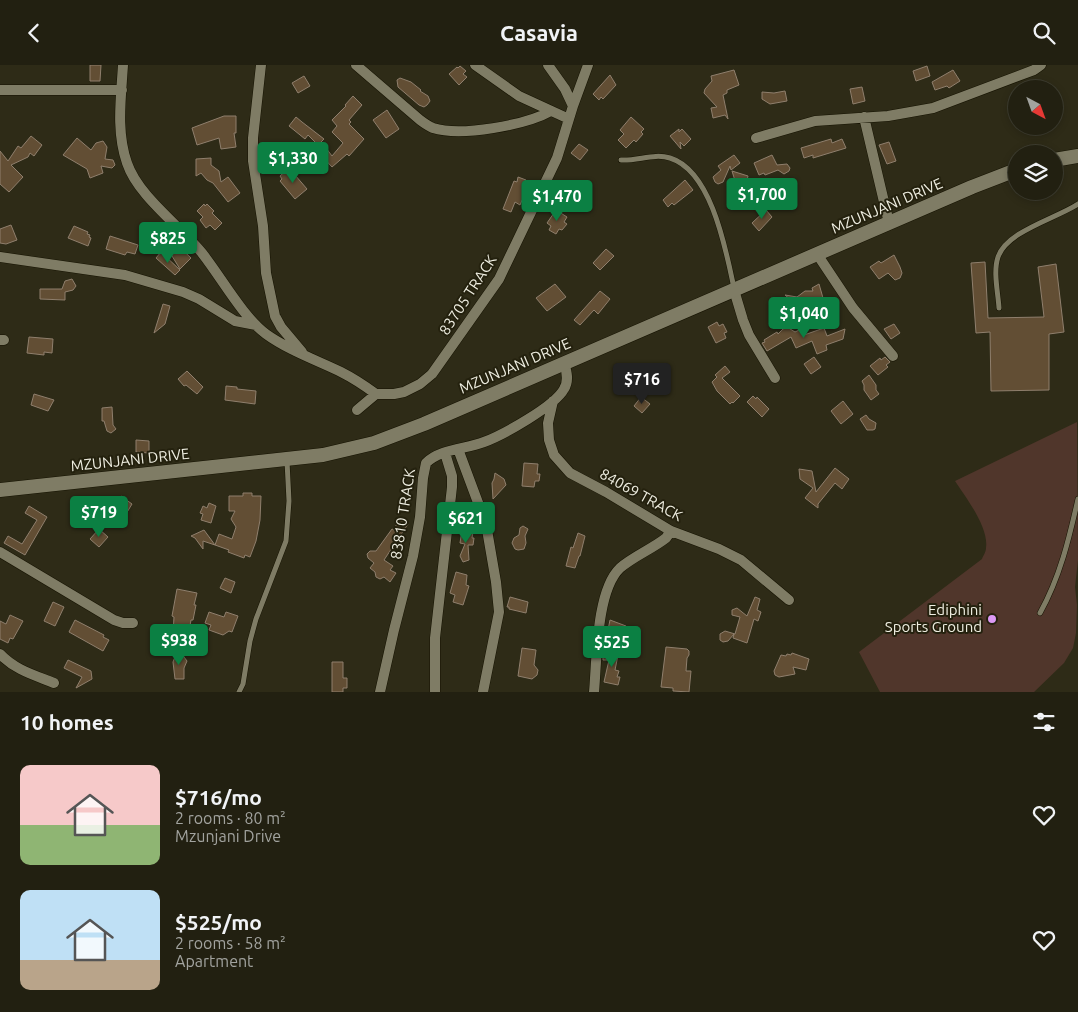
<!DOCTYPE html>
<html lang="en">
<head>
<meta charset="utf-8">
<style>
	body { margin:0; font-family:Ubuntu,sans-serif; background:#2e2d1f; color:#f1f3f6; height:100vh; display:flex; flex-direction:column; font-size:19px; white-space:nowrap }
	* { box-sizing:border-box; margin:0 }
	p { font-size:16px; color:#a2a39f }
	.icon { flex:none; width:28px; height:28px; fill:none; stroke:currentColor; stroke-width:2; stroke-linecap:round; stroke-linejoin:round }
	.map { position:relative; height:627px; overflow:hidden }
	.drawer { display:flex; flex-direction:column; background:#222011; flex:1 }
	.drawer>* { flex:none }
	.needle { width:32px; rotate:139deg }
	.controls { position:absolute; left:1008px; top:15px; display:grid; gap:10px }
	.controls a { display:grid; place-items:center; width:55px; height:55px; border-radius:50%; background:#222011; box-shadow:0 2px 8px #0003,0 0 0 1px #3f3e31; font-size:25px }
	.price { position:absolute; translate:-50% -42px; padding:0 11px; border-radius:5px; background:#0b8043; color:#fff; font-size:16px; line-height:32px; filter:drop-shadow(0 1px 2px #0008) }
	.price::after { content:''; position:absolute; left:50%; top:30px; width:15px; height:11px; margin-left:-8px; background:inherit; clip-path:polygon(0 0,100% 0,50% 100%) }
	.price.active { background:#222; color:#fff }
	ul { padding:0; list-style:none }
	li { display:flex; align-items:center; gap:15px; height:125px; padding:0 20px }
	li span { display:grid; place-items:center; flex:none; width:140px; height:100px; border-radius:10px; color:#555 }
	li>.icon { margin-inline-start:auto }
	span .icon { width:60px; height:60px; fill:#fffc; stroke-width:1 }
	li b { font-size:21px }
	h2 { display:flex; justify-content:space-between; align-items:center; height:60px; padding:0 20px; font-size:21px }
	header { display:flex; justify-content:space-between; align-items:center; height:65px; padding:0 20px; background:#222011; font-size:22px; font-weight:700 }
	.map>svg:first-child { display:block }
</style>
</head>
<body>
<header><svg class="icon" aria-label="back" viewBox="0 0 24 24"><path d="M15 5l-7 7 7 7"/></svg>Casavia<svg class="icon" aria-label="search" viewBox="0 0 24 24"><circle cx="10" cy="10" r="6"/><path d="M15 15l6 6"/></svg></header>
<div class="map">
<svg width="1078" height="627" viewBox="0 0 1078 627">
	<rect width="100%" height="100%" fill="#2e2b17"/>
	<path fill="#50362b" d="M1077 357 1078 495 1075 522 1077 540 1076 568 1073 583 1064 598 1034 627H880L859 587 982 494C983 491 986 487 986 483 989 462 966 433 955 416Z"/>
	<path fill="#624e34" stroke="#8f7f6d" d="M90 0H101L100 16H90Z
		M460 1 466 6 463 9 467 12 459 20 449 9 457 2 458 3Z
		M927 1 930 11 916 16 913 6Z
		M734 5 739 20 727 25V28L723 30 728 54 725 50 713 53 711 43 717 42 704 28 705 24 712 16 711 11Z
		M953 5 960 16 949 23 947 21 935 25 932 17Z
		M610 10 616 20 603 34 601 32 599 35 593 29Z
		M304 11 310 21 298 28 292 18Z
		M400 13 411 17 421 25 420 26 428 31 430 36 427 40 424 42 419 40 398 22 397 15Z
		M862 22 865 36 853 39 850 24Z
		M785 26 787 36 770 39 762 34V27L774 28Z
		M353 31 362 40 349 55 351 57 349 59 364 74 349 91 347 89 332 102 319 88 326 83 332 91 343 78 332 67 337 61 332 55 346 41 345 40Z
		M387 45 399 64 386 73 373 55Z
		M224 51H236V68H234L236 82 221 84 219 73 197 80 192 63Z
		M296 52 302 57 324 74 318 80 308 70 305 74 289 61Z
		M631 52 644 64 641 67 643 69 636 77 634 75 626 83 618 75 624 69 620 65Z
		M679 64V67L682 64 691 74 684 81 680 77 681 84 670 71Z
		M31 71 42 80 34 91 30 88 28 92 11 100 23 112 9 127 0 119V86L8 96 18 81 21 83Z
		M77 73 91 85 96 78 103 76 107 82 105 94 113 95 115 100 112 103 101 101 103 108 90 113 87 104 63 90Z
		M831 74 832 78 842 74 846 83 813 93V90L804 93 801 83Z
		M889 77 896 96 887 99 879 80Z
		M579 79 588 85 580 95 571 88Z
		M734 90 740 98 731 105 730 101 723 117 718 119 715 117 713 112 721 105 718 101Z
		M772 90 777 100 787 99 790 103 789 106 784 109 778 105 765 110 764 108 759 110 754 98Z
		M211 93V100L219 106 221 117 228 112 240 128 228 137 213 118 207 115 201 108 196 111V94Z
		M289 103 307 124 295 134 280 116 282 114 280 111Z
		M732 106 748 111 746 119 741 121 736 119Z
		M518 112 526 115 524 121 528 122 520 140 515 137 511 147 503 144 514 116 517 117Z
		M685 115 693 125 674 140 672 138 668 142 663 135Z
		M204 139 205 141 207 139 214 146 212 148 222 158 215 165 210 160 206 163 200 155 203 152 197 146Z
		M556 145 567 152 564 157 567 159 562 165 559 164 556 169 549 165 551 161 547 158Z
		M766 145 772 152 759 166 752 158Z
		M11 160 17 175 6 179 0 178V164Z
		M74 161 88 167 87 169 90 170 89 172 91 173 88 181 68 173Z
		M110 171 138 180 135 189 127 187 125 190 106 184Z
		M169 172 191 193 180 204 164 178Z
		M606 184 614 191 600 205 593 198Z
		M161 187 180 205 175 210 156 193Z
		M894 190 900 202 902 208 900 213 895 215 888 208 879 214 870 202 879 196 881 198Z
		M985 197 988 253 1044 252 1038 202 1056 199 1064 267 1049 269V325L991 326 990 267 976 268 971 198Z
		M72 214 76 221 73 225 65 227V235L40 234V224H62L65 216Z
		M555 219 566 232 547 246 536 233Z
		M819 219 825 240 817 243 812 236 805 242H799L785 230 797 232 805 226H813L812 223Z
		M600 226 610 234 598 249 594 245 580 260 574 255Z
		M163 239 170 241 165 259 154 268Z
		M717 257 719 261 723 259 727 267 724 268 726 273 716 278 708 262Z
		M894 259 900 268 891 274 884 264Z
		M787 262 795 267 801 264 804 270 824 263 827 271 845 264 843 274 826 280 827 285 817 289 812 276 796 283 791 272 767 286 762 278 765 277 764 275 777 267 778 269 783 264Z
		M29 272 53 274 52 288 44 287V290L27 288Z
		M814 292 821 302 811 309 804 299Z
		M885 292 890 297 886 300 888 302 878 310 870 301 880 293 881 295Z
		M725 301 730 307 722 313 740 331 733 338 732 337 730 339 717 326 712 317 717 312 715 310Z
		M187 306 203 322 197 329 186 320 184 321 178 314Z
		M636 309H641L647 316 641 322 636 321 633 317 632 314Z
		M869 310 876 320V325L879 329 871 335 864 325V320L862 316Z
		M226 321 237 322V324L256 326 255 339 225 335Z
		M34 329 54 335 48 346 31 340Z
		M753 331 756 334 757 332 769 344 762 352 747 337Z
		M641 332 650 339 642 348 634 341Z
		M843 336 853 349 841 359 831 346Z
		M112 342 113 360 116 364 111 368 107 366 104 356H102V343Z
		M866 350 869 354 876 358 875 364 873 365H867L860 354Z
		M136 375 149 376V388L136 387Z
		M524 398 538 399 537 409H540L539 416H535L534 422 522 421Z
		M835 403 849 414 842 424 835 418 818 439V443L805 433 813 423 800 414 799 404 812 406 816 427Z
		M495 408 504 414 506 420 493 434 492 418 494 414Z
		M243 428H252V431H261L260 455 256 476 250 492 245 490 244 493 228 487 229 485 215 480 219 469 232 474 236 462 231 454 235 446H229V431H243Z
		M121 431 132 439 123 454 111 447 114 444 112 442Z
		M209 438 216 441 211 458 201 455 203 449 200 448 203 441 207 443Z
		M29 441 47 452 25 490 4 478 8 471 22 479 37 455 25 448Z
		M399 454 408 459 384 495 393 501 390 505 396 508 390 517 384 512 380 514 376 512 375 507 370 503 374 498 368 493 367 489 370 486H376L392 464 394 465Z
		M523 461 528 464 525 471 526 478 524 484 518 485 515 484 512 478 514 473 519 470 520 463Z
		M99 464 108 472 99 482 90 474Z
		M204 465 215 480 203 476V484L195 473 191 471Z
		M462 465 473 467 472 473H474L473 480H468L469 495 463 497 460 491 465 479 460 478Z
		M578 468 585 471 580 491H579L575 503 566 501 571 482 573 483Z
		M456 507 467 510 466 520 469 521 463 540 453 537 455 530 450 528Z
		M225 513 235 517 231 528 220 523Z
		M177 524 197 528 194 540H196L193 555H191L186 584 173 583 171 582V577H168L169 567 173 568 174 552 172 551Z
		M510 532 528 537 526 548 509 544V542H507Z
		M755 532 760 534 757 545 761 547 758 556 754 554 747 578 733 573 734 569 728 576 723 577 720 575V569L725 566 735 569 740 552 732 550V545L737 543 747 551Z
		M53 537 64 542 55 561 44 556Z
		M209 547 224 552 226 547 238 551 232 567 229 566 223 570 209 565 211 560 205 558Z
		M10 550 23 556 13 574 10 573 8 578 0 574V556L6 559Z
		M75 555 104 570 103 572 109 575 103 586 69 567Z
		M610 555 626 561 627 565 624 568 620 569 608 565Z
		M666 582 687 584 689 586V590L687 593 686 606H691L689 627 673 626V623L661 622Z
		M522 583 536 585 534 600 538 605 537 610 532 614 518 611Z
		M178 584 187 596 184 603V614H175L173 597Z
		M611 586 618 590 615 605 619 606 617 612H620L618 620 604 617 609 595H603V589Z
		M792 588 809 594 806 605 793 602 795 609 779 612 775 610 774 606 781 590 786 591 787 589 791 590Z
		M68 595 91 606 92 614 76 623 82 612 64 603Z
		M332 597H343V613H347V623H343V627H332Z"/>
	<g fill="none" stroke-linecap="round" stroke-linejoin="round">
		<defs>
			<path id="service" d="M621 95C638 96 654 88 670 93 712 106 726 186 734 223
				M999 243C998 227 993 207 998 192 1007 166 1055 154 1078 139
				M1040 548C1060 512 1069 474 1078 434
				M239 627 243 619 250 576 256 554 286 476 289 436 287 396"/>
			<path id="minor" d="M123 0C121 33 116 67 127 98 138 131 180 161 202 188 221 212 243 252 266 269 288 285 316 295 341 307 353 313 365 321 376 329
				M261 0 253 73V96L263 161 266 208 275 251 281 262 302 287
				M356 0 420 55C424 58 428 61 433 63 461 72 526 60 551 46
				M475 0 519 31 569 54
				M548 0 565 24 573 41
				M0 25H122
				M864 52 889 158
				M756 73 815 56 888 51 933 43 1034 5 1041 0
				M817 189 853 243 893 291
				M0 192 125 210 183 227 199 234 235 256 256 260
				M734 225 743 255 749 270 775 313
				M0 275H4
				M553 336 548 358 549 375 554 390 570 408 606 427 671 466 719 484 741 495 789 535
				M357 345 376 329H394L404 327 420 319 432 309 499 214 557 93 573 41 588 0
				M458 384 486 459 496 517 499 547 483 627
				M0 487 114 555 123 558H133
				M0 589C15 605 34 610 54 618
				M380 627 394 565 413 491 420 452 423 413 426 398C440 384 466 384 484 377 503 370 555 341 564 324 569 316 567 307 564 298
				M435 627V573L452 422V411L445 388
				M594 627C597 595 596 526 620 503 634 491 652 484 666 473L671 466"/>
			<path id="secondary" d="M1054 95 1078 91
				M0 425 323 390 374 378 424 359 972 122 1016 105"/>
		</defs>
		<use href="#service" stroke="#161302" stroke-width="6"/>
		<use href="#minor" stroke="#161302" stroke-width="11"/>
		<use href="#secondary" stroke="#161302" stroke-width="15"/>
		<use href="#service" stroke="#7f7c65" stroke-width="5"/>
		<use href="#minor" stroke="#7f7c65" stroke-width="10"/>
		<use href="#secondary" stroke="#7f7c65" stroke-width="14"/>
	</g>
	<circle fill="#dc99f4" stroke="#24210e" stroke-width="2" cx="992" cy="554" r="5"/>
	<g text-anchor="middle" stroke-width="4" stroke-linejoin="round" paint-order="stroke">
		<g font-size="15" fill="#efeee1" stroke="#24210e">
			<text transform="translate(887 141) rotate(-23)" y="5">MZUNJANI DRIVE</text>
			<text transform="translate(468 230) rotate(-57)" y="5">83705 TRACK</text>
			<text transform="translate(515 301) rotate(-23)" y="5">MZUNJANI DRIVE</text>
			<text transform="translate(130 395) rotate(-6)" y="5">MZUNJANI DRIVE</text>
			<text transform="translate(641 430) rotate(29)" y="5">84069 TRACK</text>
			<text transform="translate(403 449) rotate(-81)" y="5">83810 TRACK</text>
		</g>
		<g font-size="15" fill="#efeee1" stroke="#24210e" text-anchor="end">
			<text x="982" y="550">Ediphini<tspan x="982" dy="17">Sports Ground</tspan></text>
		</g>
	</g>
</svg>
<div class="controls">
<a><svg class="needle" viewBox="-14 -14 28 28"><path d="M0-13l5 13h-10z" fill="#e53935"/><path d="M0 13l5-13h-10z" fill="#a2a39f"/></svg></a>
<a><svg class="icon" aria-label="layers" viewBox="0 0 24 24"><path d="M12 4l9 5-9 5-9-5zM3 14l9 5 9-5"/></svg></a>
</div>
<b class="price" style="left:293px;top:119px">$1,330</b>
<b class="price" style="left:762px;top:155px">$1,700</b>
<b class="price" style="left:557px;top:157px">$1,470</b>
<b class="price" style="left:168px;top:199px">$825</b>
<b class="price" style="left:804px;top:274px">$1,040</b>
<b class="price active" style="left:642px;top:340px">$716</b>
<b class="price" style="left:99px;top:473px">$719</b>
<b class="price" style="left:466px;top:479px">$621</b>
<b class="price" style="left:179px;top:601px">$938</b>
<b class="price" style="left:612px;top:603px">$525</b>
</div>
<section class="drawer">
<h2>10 homes<svg class="icon" aria-label="filters" viewBox="0 0 24 24"><path d="M4 7h16M4 17h16"/><circle cx="9" cy="7" r="2"/><circle cx="15" cy="17" r="2"/></svg></h2>
<ul>
<li><span style="background:linear-gradient(#f6c9c9 60%,#8fb573 0)"><svg class="icon" aria-label="home" viewBox="0 0 24 24"><path d="M3 11l9-7 9 7M6 9v11h12V9"/></svg></span><div><b>$716/mo</b><p>2 rooms · 80 m²</p><p>Mzunjani Drive</p></div><svg class="icon" aria-label="heart" viewBox="0 0 24 24"><path d="M12 20l-8-8c-3-5 5-10 8-4 3-6 11-1 8 4z"/></svg></li>
<li><span style="background:linear-gradient(#bfe0f5 70%,#b9a48a 0)"><svg class="icon" aria-label="home" viewBox="0 0 24 24"><path d="M3 11l9-7 9 7M6 9v11h12V9"/></svg></span><div><b>$525/mo</b><p>2 rooms · 58 m²</p><p>Apartment</p></div><svg class="icon" aria-label="heart" viewBox="0 0 24 24"><path d="M12 20l-8-8c-3-5 5-10 8-4 3-6 11-1 8 4z"/></svg></li>
</ul>
</section>
</body>
</html>
